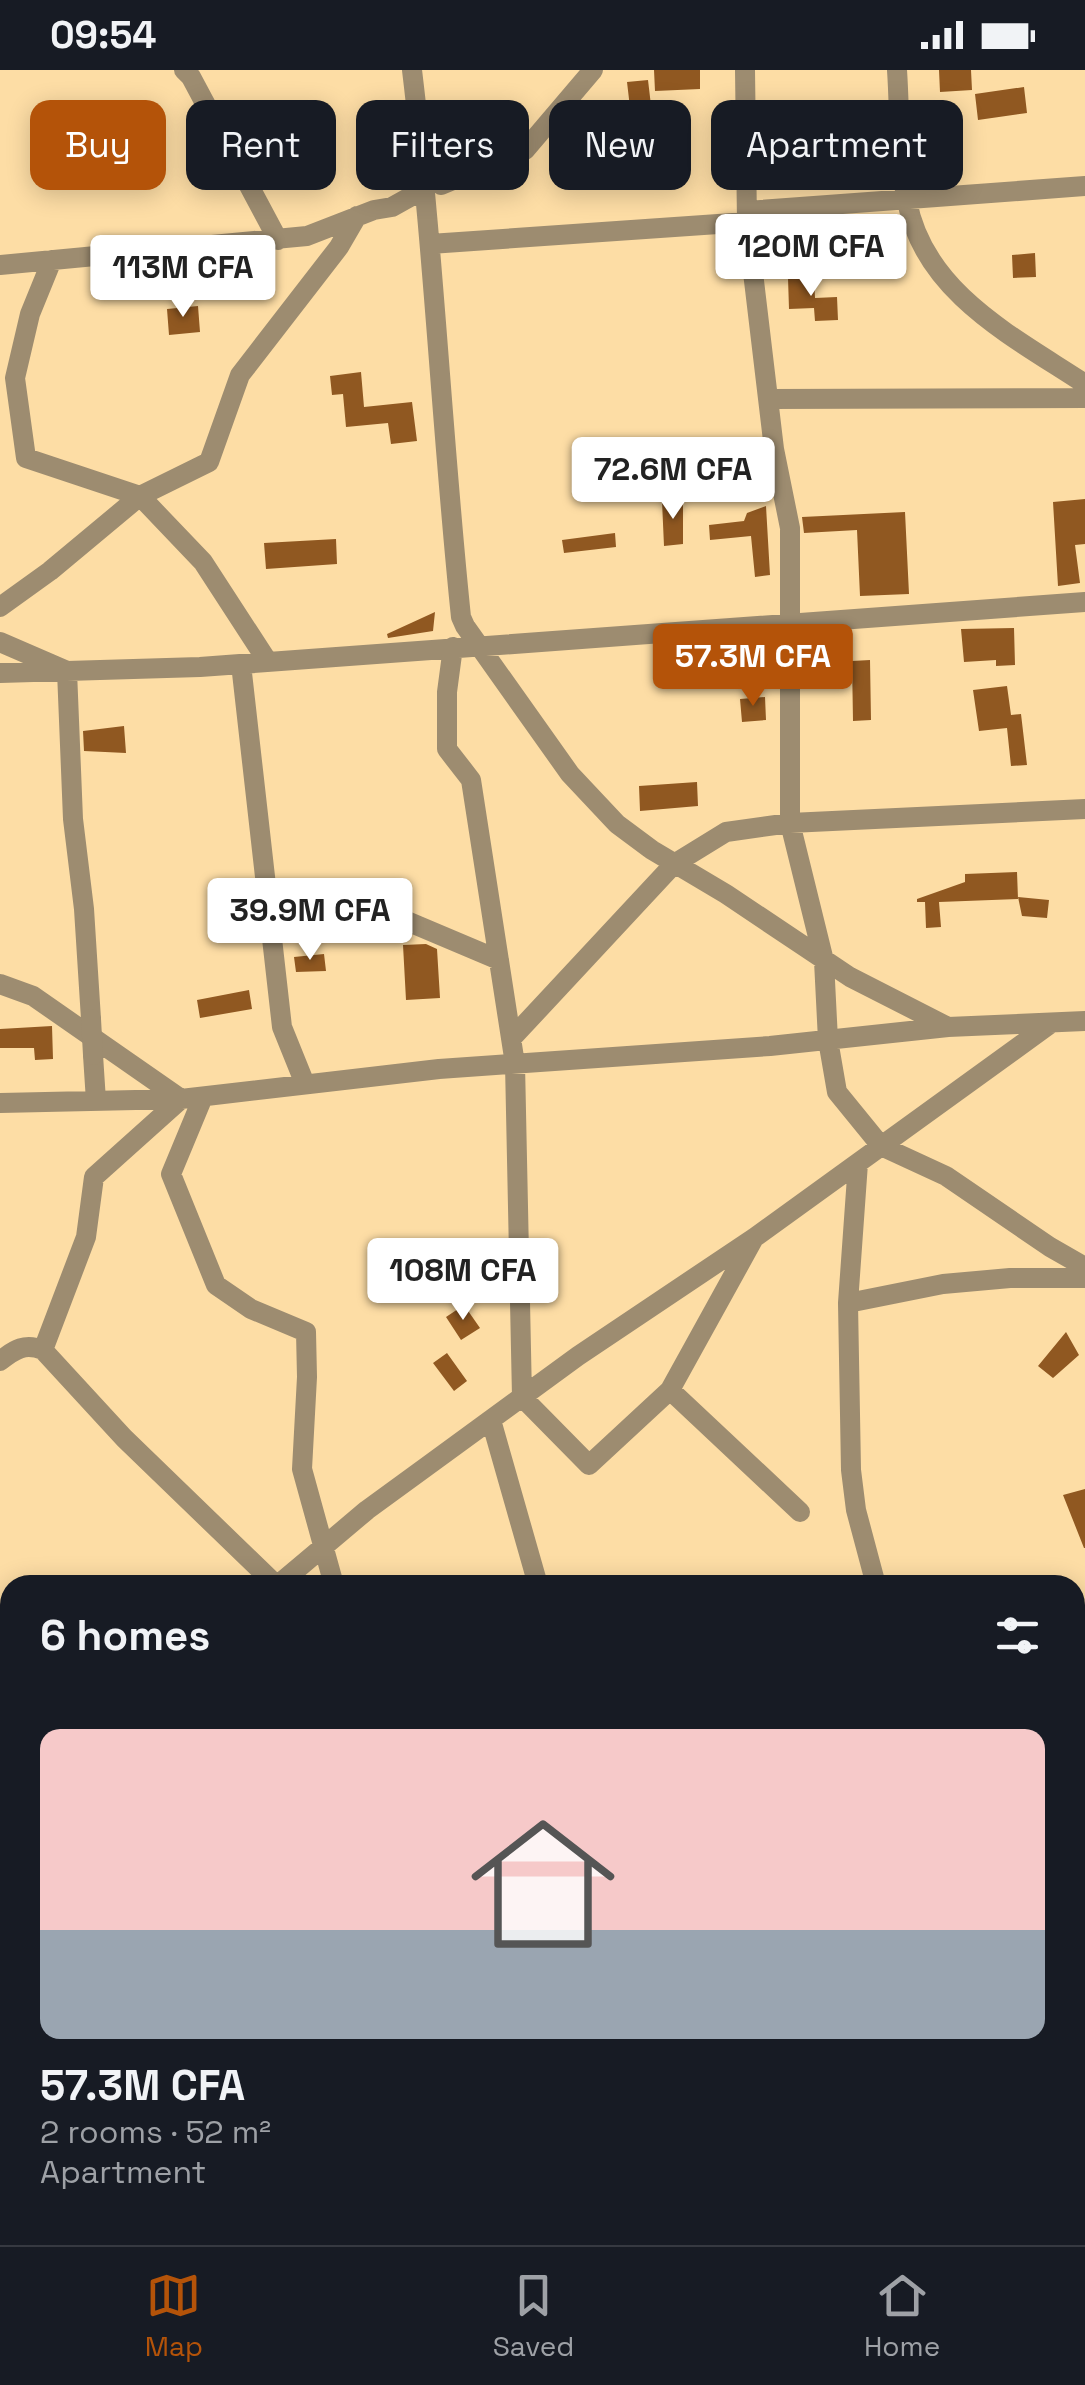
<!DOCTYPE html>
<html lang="en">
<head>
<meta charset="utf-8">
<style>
	body { margin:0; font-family:"Space Grotesk",sans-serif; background:#20242c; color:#f1f3f6; height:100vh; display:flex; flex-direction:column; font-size:38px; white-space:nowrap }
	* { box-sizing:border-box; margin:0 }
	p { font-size:32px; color:#9ea1a6 }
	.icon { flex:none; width:55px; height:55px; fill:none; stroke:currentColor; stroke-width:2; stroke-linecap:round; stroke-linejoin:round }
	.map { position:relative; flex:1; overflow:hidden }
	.details { position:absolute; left:0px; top:1505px; width:1085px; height:670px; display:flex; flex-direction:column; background:#171b24; border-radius:30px 30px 0 0; box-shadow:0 5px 25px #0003 }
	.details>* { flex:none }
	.top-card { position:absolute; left:30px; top:30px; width:1025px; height:90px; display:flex; gap:20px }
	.price { position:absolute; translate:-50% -85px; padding:0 22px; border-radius:10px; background:#fff; color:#222; font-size:32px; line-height:65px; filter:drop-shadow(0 2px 5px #0008) }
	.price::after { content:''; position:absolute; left:50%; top:60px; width:30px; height:22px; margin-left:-15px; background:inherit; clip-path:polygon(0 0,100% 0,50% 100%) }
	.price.current { background:#b45309; color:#fff }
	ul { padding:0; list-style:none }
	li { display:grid; align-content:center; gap:20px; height:530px; padding:0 40px }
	li span { display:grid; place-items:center; height:310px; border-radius:20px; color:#555 }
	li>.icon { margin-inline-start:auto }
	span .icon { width:180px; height:180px; fill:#fffc; stroke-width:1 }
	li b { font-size:42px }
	h2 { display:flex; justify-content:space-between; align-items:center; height:120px; padding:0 40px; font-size:42px }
	.pill { padding:0 35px; border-radius:20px; background:#171b24; box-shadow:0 5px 25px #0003; font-size:35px; line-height:90px }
	.pill.current { background:#b45309; color:#fff }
	.status { display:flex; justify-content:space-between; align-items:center; height:70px; padding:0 50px; background:#171b24; direction:ltr }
	.status svg { height:28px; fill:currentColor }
	.menu { display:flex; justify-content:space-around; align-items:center; height:140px; border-top:2px solid #363941; background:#171b24; font-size:28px; color:#9ea1a6 }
	.menu a { display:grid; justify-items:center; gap:5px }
	.menu .current { color:#b45309 }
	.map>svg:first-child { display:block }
</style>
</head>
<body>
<div class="status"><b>09:54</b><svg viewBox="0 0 49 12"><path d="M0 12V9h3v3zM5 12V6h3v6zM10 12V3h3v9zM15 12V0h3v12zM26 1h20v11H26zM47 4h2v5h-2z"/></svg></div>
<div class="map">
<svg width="1085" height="2175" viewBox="0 0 1085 2175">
	<rect width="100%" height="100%" fill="#fddda5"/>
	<path fill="#905821" d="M654 0H700V19L655 21Z
		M939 0H971L972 20 940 22Z
		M648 10 652 44 631 46 627 12Z
		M1024 17 1027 43 978 50 975 24Z
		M164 64 165 84 128 86 127 66Z
		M1035 183 1036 207 1013 208 1012 185Z
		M814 207 815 228 837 227 838 250 815 251 814 238 789 239 788 208Z
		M198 236 200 262 169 265 167 239Z
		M361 302 364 337 412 332 417 371 391 374 388 353 346 357 343 324 332 325 330 306Z
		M757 368 761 387 732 392 734 372Z
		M1085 429V474L1075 475 1080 513 1058 516 1053 432Z
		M683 430V474L664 476 662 431Z
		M766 436 770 505 755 507 751 466 710 470 709 455 744 451 747 443Z
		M905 442 909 524 860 526 857 460 804 463 802 447Z
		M615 463 616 477 564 483 562 470Z
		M336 469 337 494 266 499 264 473Z
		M435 542 433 561 388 568 387 564Z
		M1014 558 1015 595 996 596V590L964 592 961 559Z
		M870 590 871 650 853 651 852 591Z
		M1007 616 1011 645 1021 644 1027 695 1011 696 1007 658 979 661 973 620Z
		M765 627 766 650 742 652 740 629Z
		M124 656 126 683 84 681 83 661Z
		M697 712 698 736 640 741 639 716Z
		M1017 802 1018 829 939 832 941 857 926 858 925 832H917V829L965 812V804Z
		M1018 827 1049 830 1047 848 1022 846Z
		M426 874 437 879 440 928 406 930 403 875Z
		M324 884 326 901 296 902 294 887Z
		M249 920 252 939 200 948 197 930Z
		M52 956 53 989 35 990 34 978H0V959Z
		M464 1235 480 1258 461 1270 446 1247Z
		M1066 1262 1079 1285 1053 1308 1038 1296Z
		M447 1283 467 1311 454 1321 433 1293Z
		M1085 1419V1478H1084L1063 1425Z"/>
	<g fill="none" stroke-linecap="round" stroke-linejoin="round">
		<path stroke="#9d8c70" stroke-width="20" d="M184 0 191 7 278 170
			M412 0C434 182 442 365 461 547L465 556 570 704 617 754 652 780 726 824 850 907 948 957
			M745 0 747 152 774 379 790 458V753L824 891 828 970 837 1022 881 1076 946 1106 1050 1177 1085 1197
			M897 0C900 43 898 89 907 131 924 223 1014 267 1085 314
			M441 115 525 80 593 0
			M747 141 1085 116
			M430 174 747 152
			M52 190 30 244 15 308 26 388 140 426 203 492 268 592
			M0 195 307 166 374 140 392 137 426 118
			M770 329 1085 328
			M0 537 50 501 140 426 209 392 240 305 339 177 357 146
			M0 572 67 601 73 749 84 839 91 949
			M453 577 447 622V679L471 710 515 994 522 1327 589 1395 670 1320 754 1168
			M241 594 282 957 305 1014
			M0 603 200 597 1085 532
			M268 836 383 841 499 890
			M0 914 33 926 181 1029 94 1107 86 1167 43 1280
			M511 969 674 794 726 762 790 753 1085 739
			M93 985 96 1031
			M203 1027 171 1104 216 1215 251 1239 306 1262 307 1307 302 1399 334 1515
			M0 1033 181 1029 439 999 770 976 948 957 1085 951
			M858 1093 848 1233 851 1400 856 1440 876 1515
			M848 1233 943 1214 1010 1208H1085
			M0 1291C15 1279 25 1273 43 1280L124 1368 276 1515
			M670 1320 800 1442
			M491 1350 538 1515
			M278 1515 367 1440 426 1397 578 1286 754 1168 1050 954
			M0 1595 10 1609
			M0 1780 10 1769
			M1075 1780 1085 1778
			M0 1931 10 1930
			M1075 2108 1085 2133
			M188 2165 193 2175
			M619 2165 628 2175
			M944 2165 950 2175"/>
		<path stroke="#9d8c70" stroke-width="20" d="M91 949 93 985"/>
	</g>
</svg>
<b class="price" style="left:811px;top:229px">120M CFA</b>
<b class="price" style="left:183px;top:250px">113M CFA</b>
<b class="price" style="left:673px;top:452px">72.6M CFA</b>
<b class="price current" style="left:753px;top:639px">57.3M CFA</b>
<b class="price" style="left:310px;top:893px">39.9M CFA</b>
<b class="price" style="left:463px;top:1253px">108M CFA</b>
<div class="top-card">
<a class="pill current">Buy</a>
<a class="pill">Rent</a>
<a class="pill">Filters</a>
<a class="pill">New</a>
<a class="pill">Apartment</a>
</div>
<section class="details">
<h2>6 homes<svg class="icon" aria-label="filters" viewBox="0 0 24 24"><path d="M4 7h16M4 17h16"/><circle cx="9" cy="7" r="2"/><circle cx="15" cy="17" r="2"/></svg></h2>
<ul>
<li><span style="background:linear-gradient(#f6c9c9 65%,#9aa5b1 0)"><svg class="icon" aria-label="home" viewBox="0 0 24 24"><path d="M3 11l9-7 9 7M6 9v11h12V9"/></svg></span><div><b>57.3M CFA</b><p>2 rooms · 52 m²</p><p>Apartment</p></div></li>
</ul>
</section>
</div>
<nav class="menu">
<a class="current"><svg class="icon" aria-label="map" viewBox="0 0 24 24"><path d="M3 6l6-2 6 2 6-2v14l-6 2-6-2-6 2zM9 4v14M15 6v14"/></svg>Map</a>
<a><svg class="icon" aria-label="saved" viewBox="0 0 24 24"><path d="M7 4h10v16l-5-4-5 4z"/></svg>Saved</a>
<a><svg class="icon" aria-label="home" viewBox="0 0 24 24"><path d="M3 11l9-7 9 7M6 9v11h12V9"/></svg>Home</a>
</nav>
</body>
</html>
